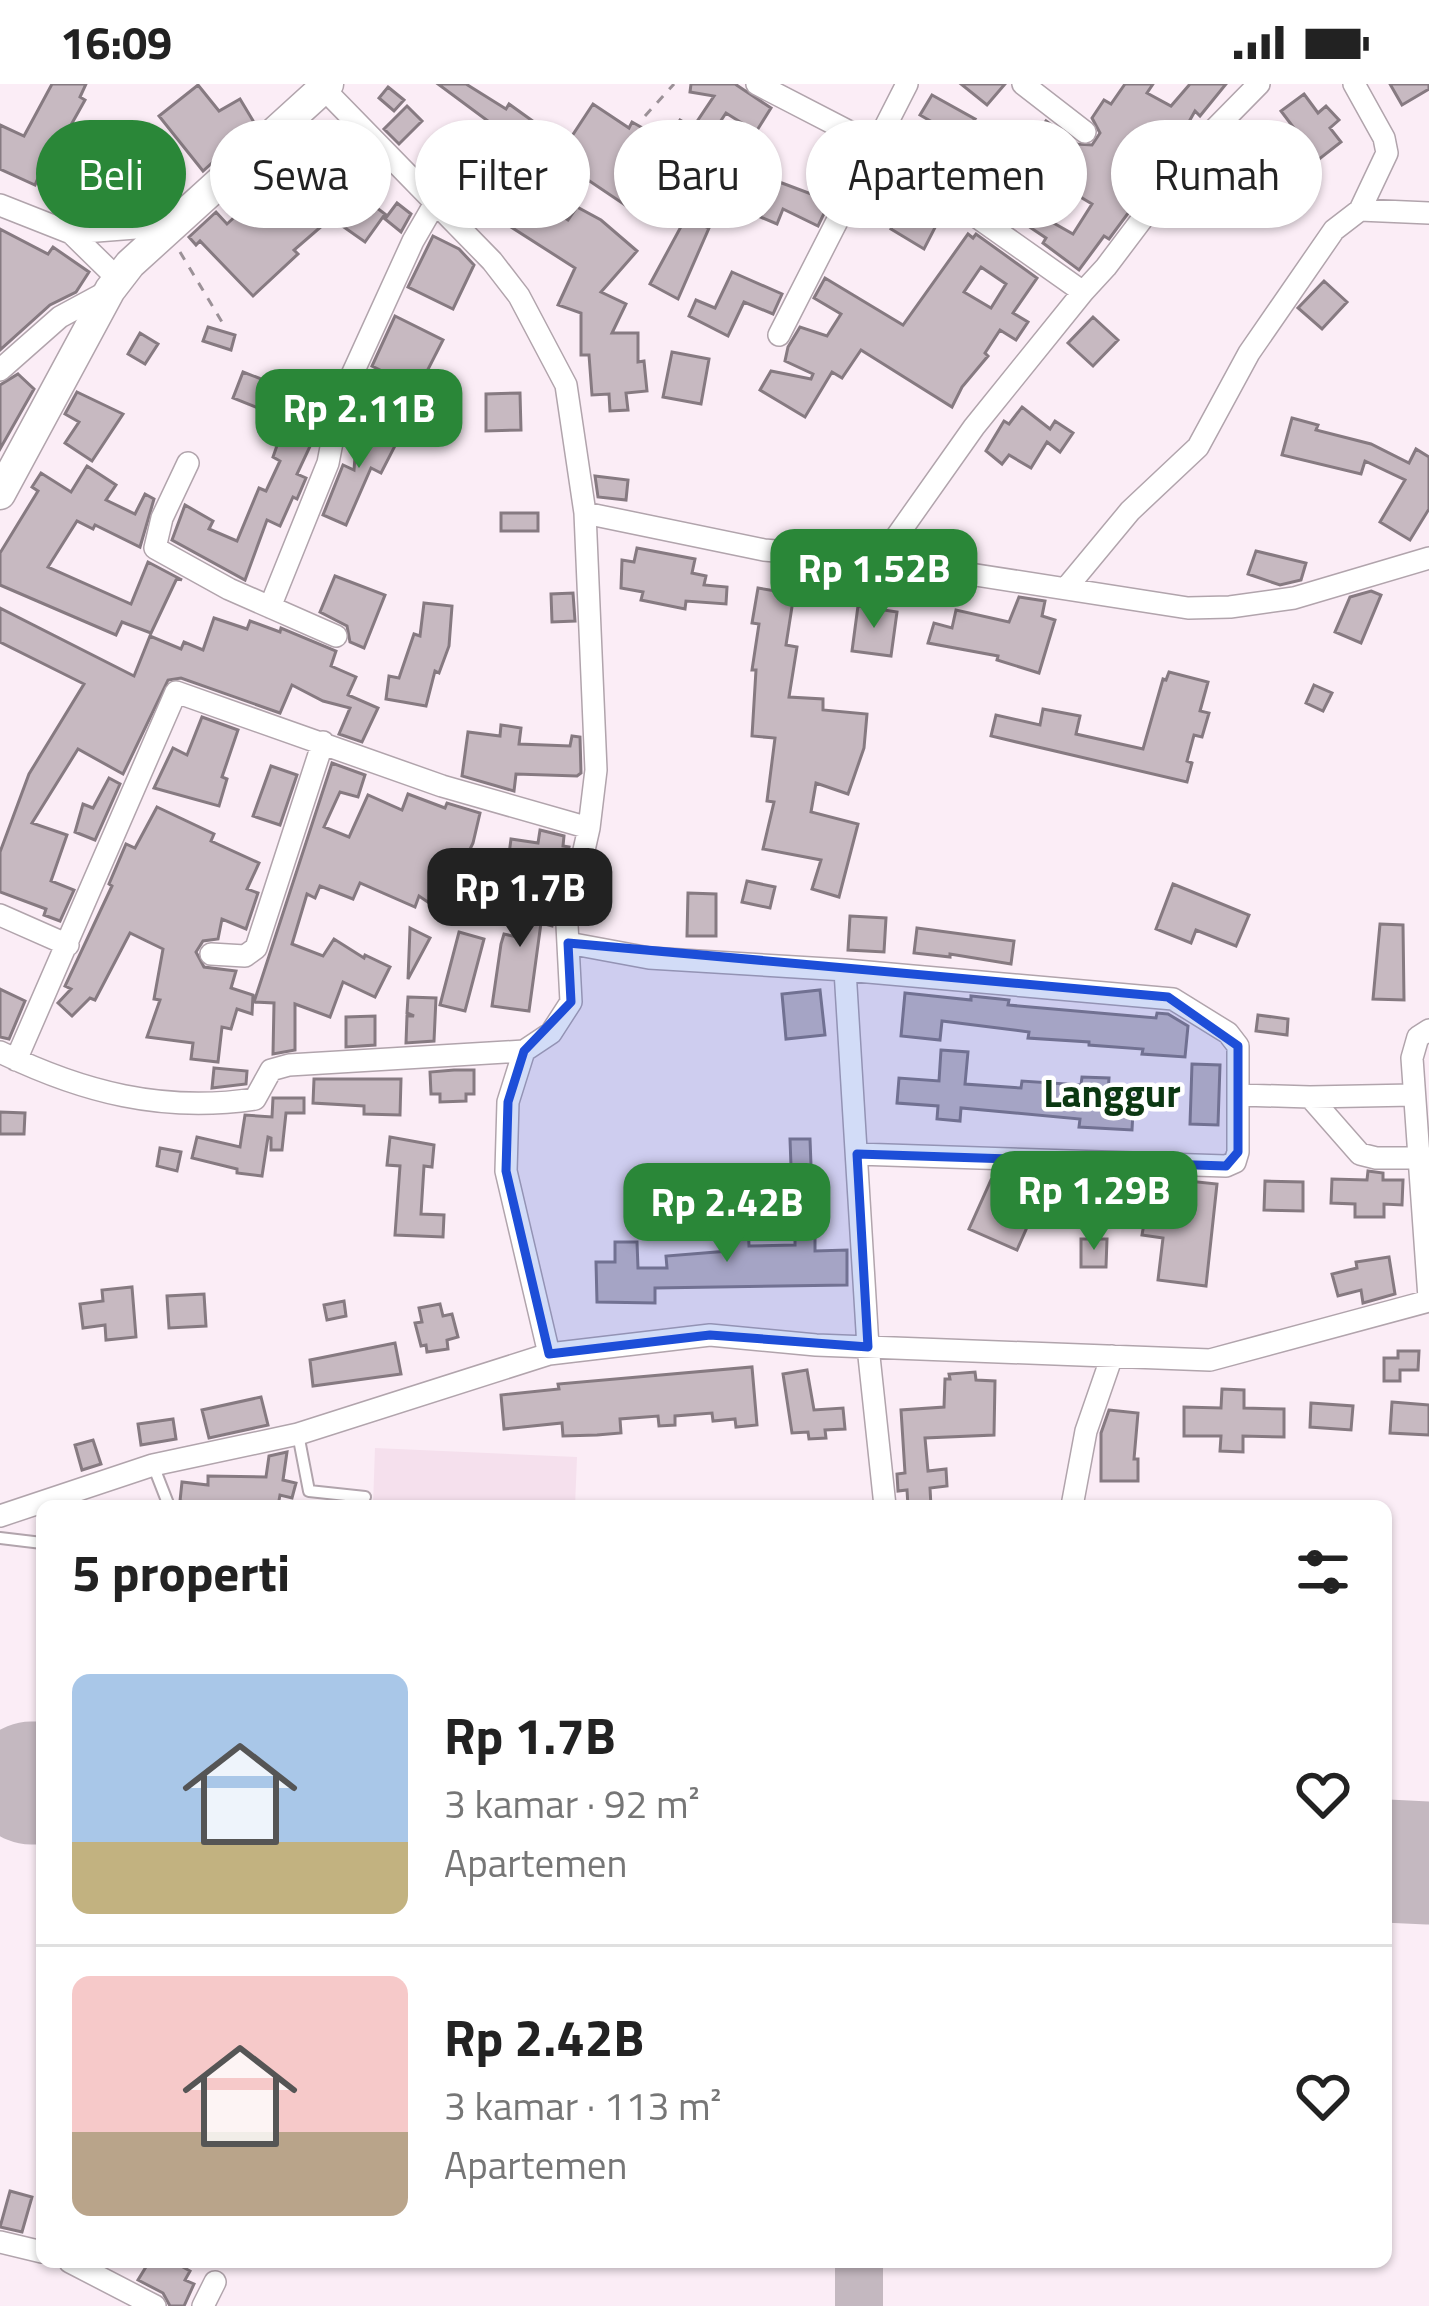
<!DOCTYPE html>
<html lang="id">
<head>
<meta charset="utf-8">
<style>
	body { margin:0; font-family:"Titillium Web",sans-serif; background:#f2f2f2; color:#222; height:100vh; display:flex; flex-direction:column; font-size:45px; white-space:nowrap }
	* { box-sizing:border-box; margin:0 }
	p { font-size:39px; color:#767676 }
	.icon { flex:none; width:66px; height:66px; fill:none; stroke:currentColor; stroke-width:2; stroke-linecap:round; stroke-linejoin:round }
	.map { position:relative; flex:1; overflow:hidden }
	.sheet { position:absolute; left:36px; top:1416px; width:1356px; height:768px; display:flex; flex-direction:column; background:#fff; border-radius:18px; box-shadow:0 3px 9px #0004 }
	.sheet>* { flex:none }
	.banner { position:absolute; left:36px; top:36px; width:1359px; height:108px; display:flex; gap:24px }
	.price { position:absolute; translate:-50% -102px; padding:0 27px; border-radius:24px; background:#2a8738; color:#fff; font-size:39px; line-height:78px; filter:drop-shadow(0 3px 6px #0008) }
	.price::after { content:''; position:absolute; left:50%; top:72px; width:36px; height:27px; margin-left:-18px; background:inherit; clip-path:polygon(0 0,100% 0,50% 100%) }
	.price.current { background:#222; color:#fff }
	ul { padding:0; list-style:none }
	li { display:flex; align-items:center; gap:36px; height:300px; padding:0 36px }
	li+li { border-top:3px solid #e0e0e0 }
	li span { display:grid; place-items:center; flex:none; width:336px; height:240px; border-radius:18px; color:#555 }
	li>.icon { margin-inline-start:auto }
	span .icon { width:144px; height:144px; fill:#fffc; stroke-width:1 }
	li b { font-size:51px }
	h2 { display:flex; justify-content:space-between; align-items:center; height:144px; padding:0 36px; font-size:51px }
	.tag { padding:0 42px; border-radius:54px; background:#fff; box-shadow:0 3px 9px #0004; font-size:42px; line-height:108px }
	.tag.current { background:#2a8738; color:#fff }
	.status { display:flex; justify-content:space-between; align-items:center; height:84px; padding:0 60px; background:#fff; direction:ltr }
	.status svg { height:33px; fill:currentColor }
	.map>svg:first-child { display:block }
</style>
</head>
<body>
<div class="status"><b>16:09</b><svg viewBox="0 0 49 12"><path d="M0 12V9h3v3zM5 12V6h3v6zM10 12V3h3v9zM15 12V0h3v12zM26 1h20v11H26zM47 4h2v5h-2z"/></svg></div>
<div class="map">
<svg width="1429" height="2222" viewBox="0 0 1429 2222">
	<rect width="100%" height="100%" fill="#fbedf6"/>
	<path fill="#f5e0ed" d="M375 1364 577 1373 575 1422H373Z"/>
	<g fill="none" stroke-linecap="round" stroke-linejoin="round">
		<path stroke="#c4b8c0" stroke-width="48" d="M859 2222V2178"/>
		<path stroke="#c4b8c0" stroke-width="123" d="M31 1699H42
			M1386 1777 1429 1779"/>
	</g>
	<path fill="#c7b9c1" stroke="#867a81" stroke-width="3" fill-rule="evenodd" d="M52 0H86L80 13 85 16 53 73 48 71 35 101 0 85V41L24 52Z
		M438 0H466L506 25 509 20 566 61 593 20 629 44 632 38 655 51 631 93 652 108 637 129 545 67 539 75Z
		M691 0H735L771 24 756 48 726 29 700 68 695 65 705 40 698 36 714 12 690 8Z
		M961 0H1005L987 21Z
		M1125 0H1153L1147 9 1171 22 1190 0H1226L1200 32 1195 27 1181 52 1160 40 1146 64 1166 78 1109 155 1104 152 1079 186 1043 159 1046 154 1025 140 1034 128 1073 150 1092 120 1019 76 1046 37 1077 60 1092 61 1100 49 1092 34 1104 16 1111 20Z
		M1390 0H1429V5L1402 21Z
		M198 1 219 27 240 15 255 40 203 87 159 32Z
		M388 3 404 16 394 27 379 14Z
		M1304 10 1318 29 1326 22 1339 36 1330 44 1341 58 1318 76 1281 27Z
		M932 11 975 35 970 41 1004 62 990 84 961 66 967 58 920 31Z
		M407 22 422 37 399 60 384 45Z
		M680 36 692 43 682 63 668 55Z
		M303 49 358 99 352 105 385 130 365 158 331 134 294 166 298 170 253 212 200 157 196 161 189 153 216 128 227 140 253 116 242 105Z
		M112 64 140 73 175 93 157 124 129 109 124 125 95 115Z
		M774 96 830 117 818 142 783 125 777 140 758 132Z
		M531 112 568 136 577 123 601 136 637 167 601 208 626 220 612 249H638V278L644 277 647 307 626 309 628 326 610 327 609 310 592 311 589 271H581V229L558 221 575 184 511 143Z
		M922 113 943 128 924 165 891 145 907 120 914 124Z
		M397 119 411 130 401 148 385 135Z
		M690 136 709 144 678 215 650 200 684 137Z
		M0 145 48 170 53 163 89 188 76 208 50 221 0 266Z
		M968 150 973 154 976 150 1037 194 1013 229 1028 238 1016 256 1000 246 985 269 988 272 962 303 952 323 861 266 842 294 832 288 805 333 760 306 771 287 811 295 813 290 785 277 788 263 800 243 827 252 841 230 814 214 825 194 903 241ZM981 183 1006 200 991 224 964 208Z
		M433 152 459 165 474 181 453 225 408 203Z
		M732 188 782 210 773 230 744 218 728 252 689 232 696 216 715 224Z
		M1324 197 1347 218 1322 245 1298 224Z
		M395 232 443 256 418 305 372 282Z
		M1093 233 1118 256 1093 282 1068 259Z
		M208 243 235 251 231 266 203 257Z
		M140 249 158 260 145 280 128 270Z
		M672 268 709 275 701 320 663 313Z
		M243 288 269 298 258 324 233 314Z
		M18 290 34 305 0 365V301Z
		M77 308 123 330 92 377 65 359 79 338 65 330Z
		M520 309 521 346 486 347V310Z
		M1022 323 1050 345 1055 337 1073 349 1060 368 1047 358 1031 384 1009 371 1002 380 986 367 1004 337 1009 340Z
		M296 327 321 336 316 359 312 358 297 390 306 394 297 415 293 413 280 442 267 436 245 496 172 456 185 421 213 437 209 445 237 457 259 404 266 407 280 377 273 373 280 353 289 332 293 334Z
		M1292 334 1318 341 1316 346 1371 360 1409 379 1416 365 1429 373V425L1410 456 1380 438 1405 396 1365 377 1361 390 1282 371Z
		M358 335 398 356 381 389 371 384 346 441 323 431 343 381 354 386Z
		M87 382 116 401 106 416 135 430 145 410 154 415 140 463 95 441 93 445 77 437 48 483 131 520 148 478 182 496 177 494 151 549 122 538 116 551 0 501V469L38 407 32 403 41 389 71 408Z
		M595 392 628 396 626 416 598 413Z
		M501 429H538V447H501Z
		M637 464 695 475 692 489 706 492 704 501 727 503 726 520 686 517 685 525 641 516 643 508 621 504 622 476 634 478Z
		M1256 467 1306 479 1301 496 1280 501 1248 490Z
		M335 492 385 511 364 564 350 558 347 542 320 528Z
		M758 504 794 510 786 561 797 563 789 613 823 615V626L867 630 864 664 848 710 816 699 811 728 858 740 839 813 812 805 821 776 763 765 774 718 767 717 775 654 752 652 756 586H752L759 540 752 539Z
		M1371 507 1381 511 1361 559 1335 548 1350 513Z
		M573 509 575 537 552 538 551 510Z
		M1019 513 1045 517 1042 532 1055 536 1039 589 997 576 998 572 928 559 934 539 952 544 956 526 1009 538Z
		M424 519 452 522 449 562 439 589 435 587 426 622 386 615 389 592 399 594 414 550 420 552Z
		M858 522 897 528 891 572 852 567Z
		M0 524 134 592 150 552 181 565 184 558 203 566 214 534 247 545 250 537 280 548 281 544 336 567 331 582 356 593 348 611 378 624 362 658 339 650 350 624 323 617 292 601 280 629 181 594 168 596 123 690 78 665 32 739 67 751 51 797 74 806 60 837 44 831 46 825 0 808V768L29 690 84 600 0 558Z
		M1169 588 1208 598 1200 627 1209 629 1202 653 1194 651 1187 677 1192 679 1187 698 991 652 996 631 1040 641 1043 625 1080 632 1076 650 1143 665 1163 595 1166 596Z
		M1314 601 1332 609 1323 627 1306 619Z
		M202 633 238 646 222 693 227 695 219 722 154 704 173 664 187 671Z
		M501 641 521 644 519 660 570 662 572 652 580 653 581 689 577 692 516 690 514 707 462 692 468 648 500 652Z
		M332 679 365 691 358 713 340 708 324 743 349 753 368 711 402 726 408 710 445 724 447 719 480 729 473 759 459 788 464 792 444 829 419 812 415 823 360 799 353 815 320 802 315 814 307 810 292 860 323 872 334 855 364 874 365 871 390 883 375 913 343 898 330 933 295 920V966L273 970 274 919 254 918Z
		M271 682 297 691 280 741 253 732Z
		M109 694 120 700 95 756 75 748 83 720 93 724Z
		M157 723 214 750 211 757 259 779 247 805 258 809 246 845 222 835 218 855 203 857 196 868 204 883 236 887 231 904 253 911 252 930 237 925 231 945 222 943 218 978 191 975 193 959 147 953 160 916 154 915 163 865 130 849 95 916 90 914 72 932 58 919 71 905 65 902 112 802 109 800 126 760 135 764Z
		M540 746 564 752 563 762 569 763 563 793 507 785 511 755 538 759Z
		M747 797 775 803 770 824 742 818Z
		M1173 800 1249 831 1236 862 1196 846 1191 859 1156 845Z
		M495 805 557 818 552 842 541 839 529 927 492 922 501 860 504 850 517 853 523 825 492 818Z
		M688 809 716 810V852H687Z
		M850 832 886 834 884 868 848 866Z
		M1380 840 1403 841 1404 916 1373 915Z
		M410 844 430 854 408 895Z
		M917 844 1014 857 1011 880 950 870V873L914 869Z
		M459 848 484 855 465 927 440 921Z
		M0 905 25 917 9 955 0 953Z
		M820 906 825 951 786 955 782 910Z
		M905 909 971 916V912L1000 915 1009 916 1008 921 1156 934 1157 929 1168 930 1188 942 1185 973 1142 970 1143 965 1089 961V958L1028 954 1029 948 942 937 940 956 901 952Z
		M408 913 436 914 434 957 406 959 407 932H414L407 929Z
		M1258 931 1288 935 1287 951 1256 947Z
		M375 932V961L346 963V933Z
		M941 966 968 968 965 1000 1021 1004 1022 997 1081 1001 1082 993 1109 994 1108 1009 1134 1010 1132 1046 1079 1043 1080 1035 961 1024 960 1037 937 1035 938 1022 897 1019 899 994 939 997Z
		M1192 980 1220 981 1218 1041 1190 1040Z
		M214 984 247 987 246 1000 212 1004Z
		M454 986H474V1010H466V1017L440 1018V1010H431L430 988Z
		M314 995H401L400 1031 364 1030V1022L313 1019Z
		M273 1014H304V1029H286L282 1066H271V1054L268 1053 262 1092 237 1089V1085L192 1074 197 1053 240 1063 245 1031 272 1033Z
		M0 1028 25 1029 24 1050H0Z
		M390 1053 434 1061 432 1083 424 1082 421 1130 444 1131 443 1153 395 1151 400 1082 387 1081Z
		M790 1055H810L811 1081 791 1082Z
		M160 1064 181 1068 177 1087 157 1082Z
		M1368 1087 1383 1089V1096H1403L1402 1121 1384 1120V1133H1355V1120L1331 1119 1332 1095 1367 1096Z
		M1169 1095 1217 1100 1206 1202 1158 1196 1163 1154 1142 1151 1145 1134 1165 1137Z
		M991 1096 1039 1116 1017 1166 969 1145Z
		M1265 1097 1303 1098V1127L1264 1126Z
		M795 1114H815V1167L847 1166V1201L655 1204V1219L597 1218 596 1178H615V1158H637L638 1184H667L666 1172 728 1167 727 1139H748L749 1162 795 1161Z
		M1081 1155H1107L1106 1183H1081Z
		M1389 1173 1395 1210 1363 1219 1361 1206 1338 1212 1332 1190 1357 1184 1356 1178Z
		M132 1203 136 1253 106 1256 105 1241 83 1244 80 1220 103 1217 102 1206Z
		M204 1210 206 1242 169 1244 167 1212Z
		M344 1217 346 1232 327 1236 324 1221Z
		M440 1220 443 1232 452 1230 458 1253 447 1256 448 1265 427 1268 426 1261 421 1262 415 1239 422 1238 419 1224Z
		M395 1259 401 1290 313 1302 310 1276Z
		M1398 1267H1419L1418 1286H1400V1297H1384V1274H1398Z
		M752 1283 757 1341 736 1343 735 1335 713 1337 712 1329 675 1332V1341L659 1342 658 1332 620 1335 621 1349 597 1351 563 1352 562 1339 504 1345 501 1311 559 1305 558 1300Z
		M807 1286 814 1326 843 1324 845 1345 825 1346 826 1354 809 1355 808 1348 792 1349 783 1290Z
		M975 1288 976 1296 995 1297 994 1351 925 1354 928 1387 946 1385 947 1402 930 1404 931 1422H908L907 1406 898 1407 897 1390 905 1389 901 1326 944 1323 945 1295H950L949 1290Z
		M1222 1305 1244 1306V1324L1284 1325V1353L1243 1352V1368L1220 1367 1221 1352H1184V1323L1221 1324Z
		M261 1313 268 1341 209 1354 202 1326Z
		M1392 1318 1429 1321V1351L1390 1349Z
		M1311 1319 1353 1322 1351 1346 1310 1343Z
		M1109 1326 1138 1329 1134 1375H1138V1397H1101V1349Z
		M173 1335 176 1355 141 1361 138 1340Z
		M93 1356 101 1380 82 1386 75 1361Z
		M287 1368 283 1396 296 1399 292 1414 280 1411 278 1422H208L180 1417 182 1398 208 1401V1392L266 1393 269 1372Z
		M10 2107 32 2113 22 2148 0 2143Z
		M149 2178H174L190 2187 185 2196 194 2200 184 2222H170L163 2209 138 2196Z"/>
	<g fill="none" stroke-linecap="round" stroke-linejoin="round">
		<defs>
			<path id="lane" d="M298 1350 309 1407 365 1413
				M153 1381 169 1422
				M0 1454 42 1459"/>
			<path id="street" d="M757 0 875 61 1083 208 974 343 880 476
				M1023 0 1085 48
				M1354 0 1384 54 1387 69 1360 126
				M324 5 492 177 519 212 566 301 585 429 764 466 880 476 1188 524 1230 523 1294 514 1429 474
				M0 121 71 149 174 141
				M71 149 118 195
				M1083 208 1106 183 1195 65 1259 0
				M779 251 907 0
				M0 286 60 233 110 206
				M188 379 162 434 155 464 229 505 336 552
				M1067 503 1130 427 1198 363 1249 269 1334 146 1360 126 1429 129
				M270 523 328 379 340 317 413 157 435 119
				M0 831 68 861
				M568 859 649 874 845 886 868 1263 885 1422
				M211 870 245 872 256 864 323 658
				M845 886 1173 915 1228 949 1238 962V1068L1235 1078 1226 1082 857 1070
				M1429 946 1418 953 1412 974 1429 1214
				M0 968C82 1008 163 1029 255 1015L271 986 289 981 524 967
				M16 976 176 608 442 702 589 744
				M1240 1011 1310 1013 1360 1070 1376 1074H1428
				M1310 1013 1413 1011
				M549 1270 506 1087 508 1018 524 967 551 949 571 918 567 841 589 744 596 686 585 429
				M1072 1422 1086 1347 1112 1272
				M0 1432 153 1381 298 1350 549 1270 710 1251 816 1261 1210 1276 1429 1217
				M0 2158 42 2168
				M70 2178 155 2222
				M203 2222 215 2198"/>
			<path id="secondary" d="M0 410 110 206 130 180 328 0"/>
		</defs>
		<use href="#lane" stroke="#b1a4ac" stroke-width="14"/>
		<use href="#street" stroke="#b1a4ac" stroke-width="24"/>
		<use href="#secondary" stroke="#b1a4ac" stroke-width="33"/>
		<path stroke="#9b9197" stroke-width="3" stroke-dasharray="9 9" stroke-linecap="butt" d="M645 32 674 0
			M180 168 222 238"/>
		<use href="#lane" stroke="#fff" stroke-width="10"/>
		<use href="#street" stroke="#fff" stroke-width="21"/>
		<use href="#secondary" stroke="#fff" stroke-width="30"/>
	</g>
	<path fill="#1d4ed8" fill-opacity="0.2" stroke="#1d4ed8" stroke-width="9" stroke-linejoin="round" d="M568 859 1168 913 1238 962V1068L1226 1082 857 1070 868 1263 710 1251 549 1270 506 1087 508 1018 524 967 571 918Z"/>
	<g text-anchor="middle" stroke-width="9" stroke-linejoin="round" paint-order="stroke">
		<g font-size="39" font-weight="bold" fill="#0b3812" stroke="#fff">
			<text x="1112" y="1023">Langgur</text>
		</g>
	</g>
</svg>
<b class="price" style="left:359px;top:387px">Rp 2.11B</b>
<b class="price" style="left:874px;top:547px">Rp 1.52B</b>
<b class="price current" style="left:520px;top:866px">Rp 1.7B</b>
<b class="price" style="left:1094px;top:1169px">Rp 1.29B</b>
<b class="price" style="left:727px;top:1181px">Rp 2.42B</b>
<div class="banner">
<a class="tag current">Beli</a>
<a class="tag">Sewa</a>
<a class="tag">Filter</a>
<a class="tag">Baru</a>
<a class="tag">Apartemen</a>
<a class="tag">Rumah</a>
</div>
<section class="sheet">
<h2>5 properti<svg class="icon" aria-label="filters" viewBox="0 0 24 24"><path d="M4 7h16M4 17h16"/><circle cx="9" cy="7" r="2"/><circle cx="15" cy="17" r="2"/></svg></h2>
<ul>
<li><span style="background:linear-gradient(#a9c7e8 70%,#c2b280 0)"><svg class="icon" aria-label="home" viewBox="0 0 24 24"><path d="M3 11l9-7 9 7M6 9v11h12V9"/></svg></span><div><b>Rp 1.7B</b><p>3 kamar · 92 m²</p><p>Apartemen</p></div><svg class="icon" aria-label="heart" viewBox="0 0 24 24"><path d="M12 20l-8-8c-3-5 5-10 8-4 3-6 11-1 8 4z"/></svg></li>
<li><span style="background:linear-gradient(#f6c9c9 65%,#b9a48a 0)"><svg class="icon" aria-label="home" viewBox="0 0 24 24"><path d="M3 11l9-7 9 7M6 9v11h12V9"/></svg></span><div><b>Rp 2.42B</b><p>3 kamar · 113 m²</p><p>Apartemen</p></div><svg class="icon" aria-label="heart" viewBox="0 0 24 24"><path d="M12 20l-8-8c-3-5 5-10 8-4 3-6 11-1 8 4z"/></svg></li>
</ul>
</section>
</div>
</body>
</html>
